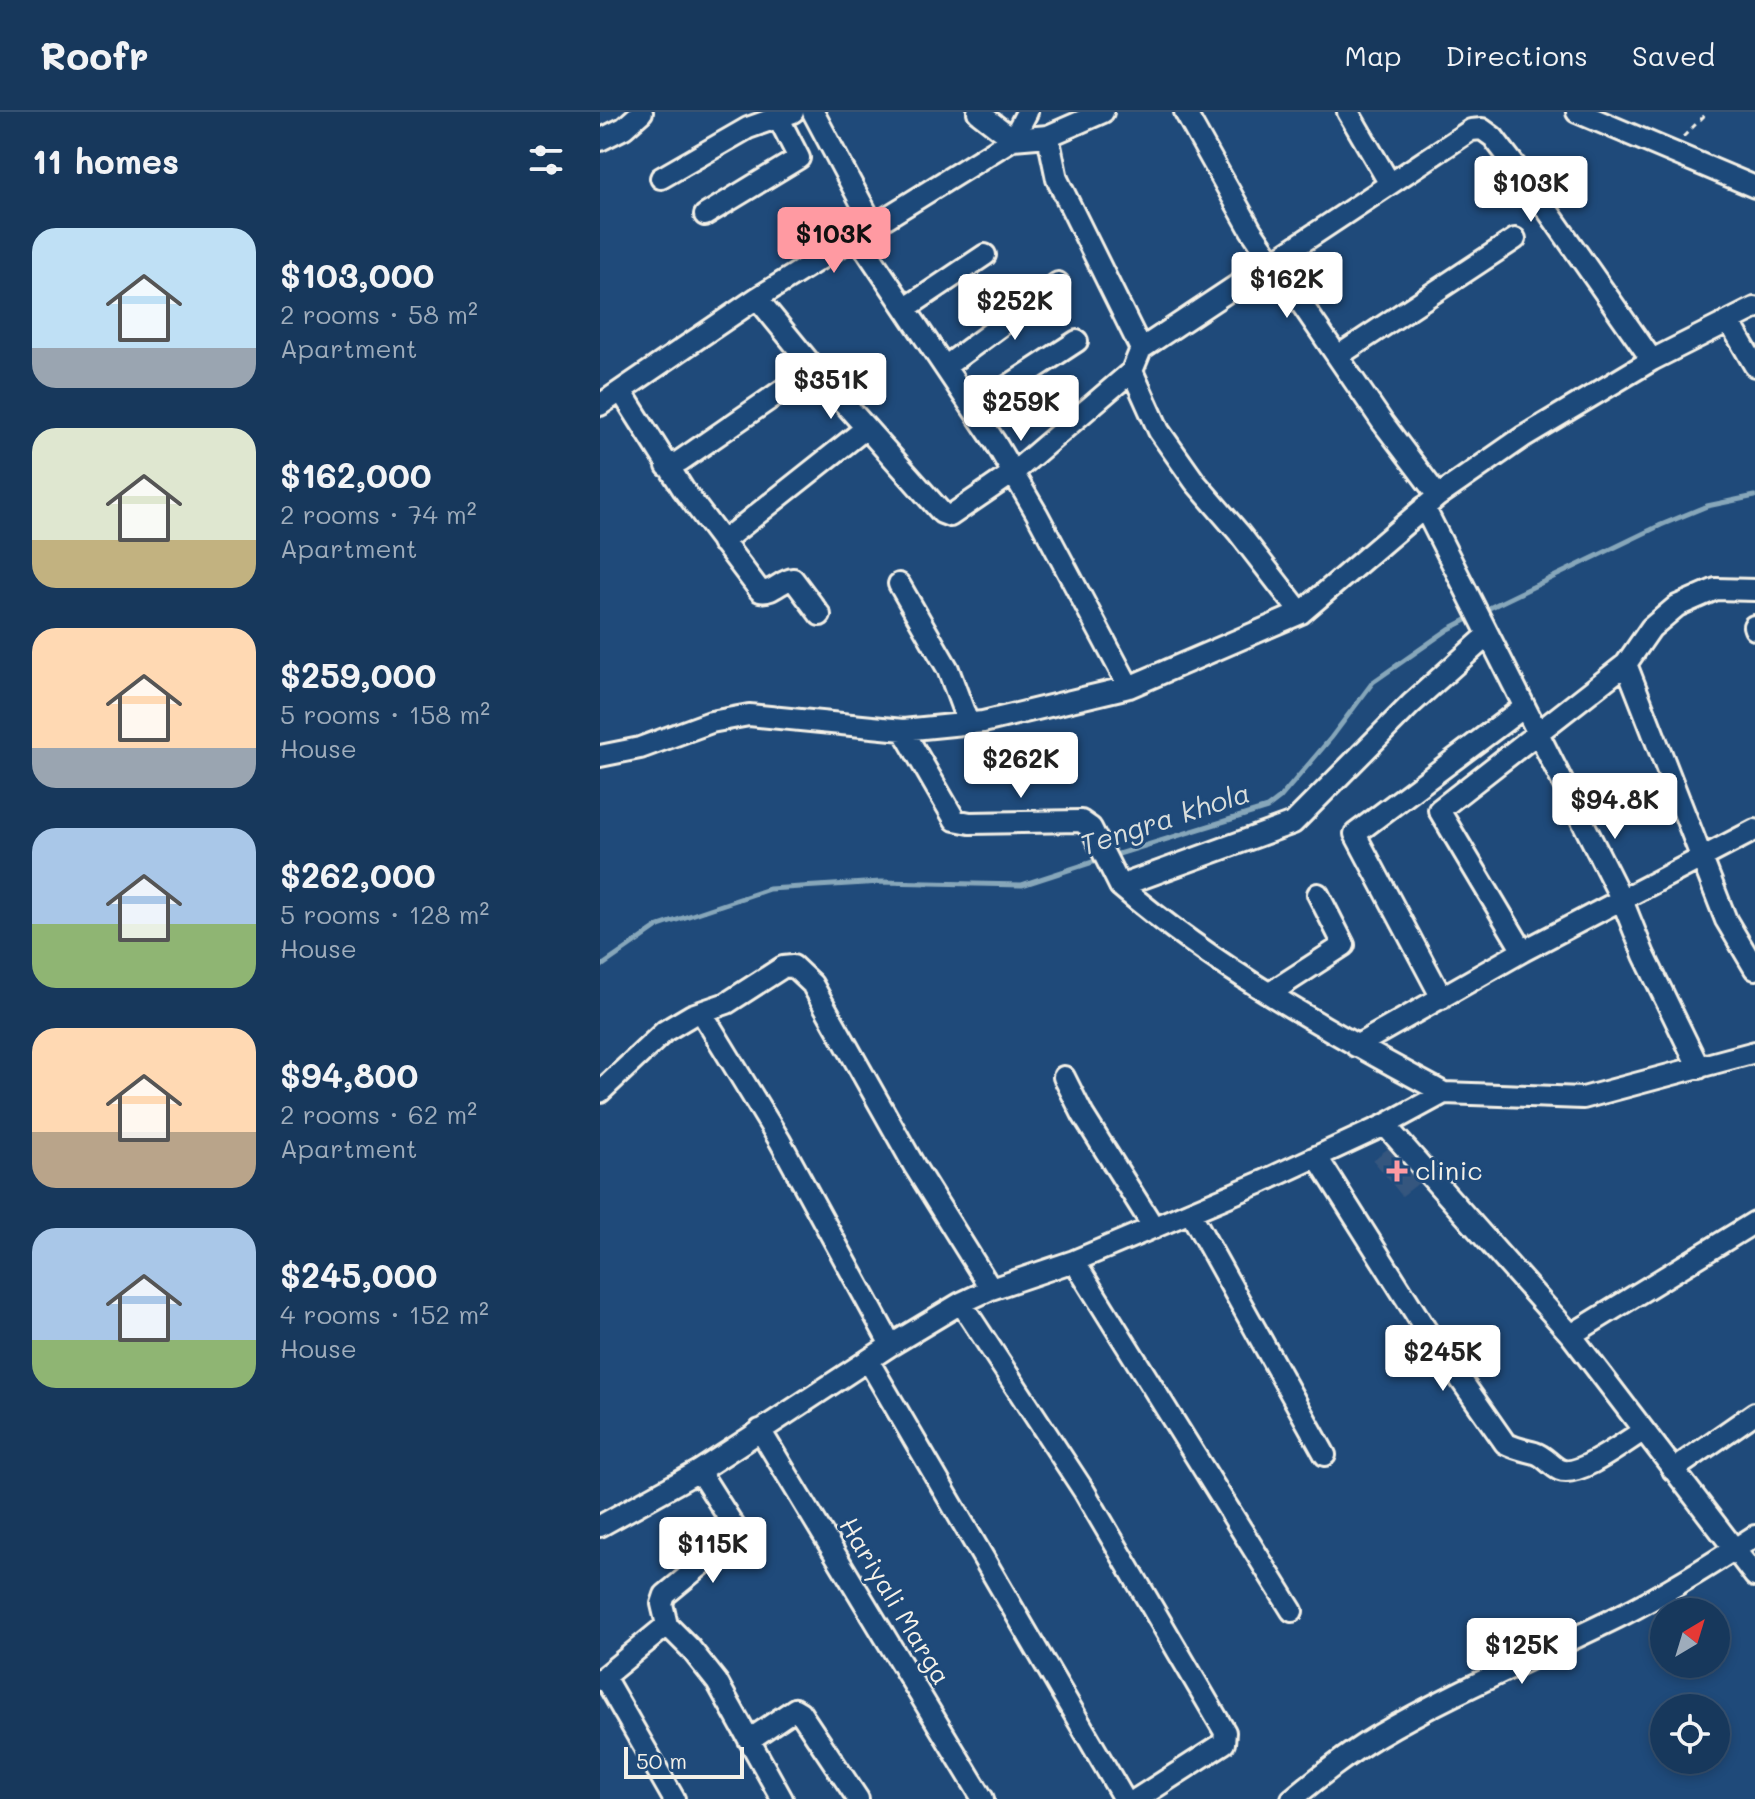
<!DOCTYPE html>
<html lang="en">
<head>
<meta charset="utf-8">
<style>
	body { margin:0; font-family:Mali,sans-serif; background:#244365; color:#f1f3f6; height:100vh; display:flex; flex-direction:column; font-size:30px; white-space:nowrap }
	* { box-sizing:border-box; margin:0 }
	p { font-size:26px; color:#9eacbb }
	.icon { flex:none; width:44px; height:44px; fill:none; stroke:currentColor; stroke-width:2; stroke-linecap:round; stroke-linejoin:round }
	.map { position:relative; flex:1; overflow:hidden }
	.sheet { display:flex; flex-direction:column; background:#17385c; width:600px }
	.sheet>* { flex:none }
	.needle { width:52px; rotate:38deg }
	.buttons { position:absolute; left:1050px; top:1486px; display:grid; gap:16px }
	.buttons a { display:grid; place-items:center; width:80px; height:80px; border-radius:50%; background:#17385c; box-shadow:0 4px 12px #0003,0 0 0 2px #365272; font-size:40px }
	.scale { position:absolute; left:24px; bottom:20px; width:120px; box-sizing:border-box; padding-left:8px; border:4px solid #f4f1e8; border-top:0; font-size:22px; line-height:28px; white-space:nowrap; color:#f4f1e8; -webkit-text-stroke:6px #1f4a7a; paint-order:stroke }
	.price { position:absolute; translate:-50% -68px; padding:0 18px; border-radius:8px; background:#fff; color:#222; font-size:26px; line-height:52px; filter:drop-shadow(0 2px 4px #0008) }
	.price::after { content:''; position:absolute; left:50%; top:48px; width:24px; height:18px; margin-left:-12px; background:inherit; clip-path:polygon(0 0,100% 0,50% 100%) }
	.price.active { background:#ff9aa2; color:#111 }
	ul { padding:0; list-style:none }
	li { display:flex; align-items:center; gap:24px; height:200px; padding:0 32px }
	li span { display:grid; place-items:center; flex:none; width:224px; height:160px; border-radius:24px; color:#555 }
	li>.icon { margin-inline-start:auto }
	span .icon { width:96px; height:96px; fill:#fffc; stroke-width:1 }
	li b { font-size:34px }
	h2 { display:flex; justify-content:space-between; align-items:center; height:96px; padding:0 32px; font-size:34px }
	header { display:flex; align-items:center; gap:48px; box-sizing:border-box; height:112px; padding:0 40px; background:#17385c; border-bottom:2px solid #365272 }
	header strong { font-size:38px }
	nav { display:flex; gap:44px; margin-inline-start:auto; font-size:28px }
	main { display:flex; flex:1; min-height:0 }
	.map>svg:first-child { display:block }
</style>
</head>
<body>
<header>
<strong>Roofr</strong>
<nav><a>Map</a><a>Directions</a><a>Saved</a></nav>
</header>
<main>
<section class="sheet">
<h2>11 homes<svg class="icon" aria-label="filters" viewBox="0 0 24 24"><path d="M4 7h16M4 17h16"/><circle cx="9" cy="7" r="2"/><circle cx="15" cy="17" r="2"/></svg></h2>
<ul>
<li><span style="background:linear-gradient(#bfe0f5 75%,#9aa5b1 0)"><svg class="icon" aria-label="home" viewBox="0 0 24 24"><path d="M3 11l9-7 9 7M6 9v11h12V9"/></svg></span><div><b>$103,000</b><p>2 rooms · 58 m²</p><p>Apartment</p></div></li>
<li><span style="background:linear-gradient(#dfe7d0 70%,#c2b280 0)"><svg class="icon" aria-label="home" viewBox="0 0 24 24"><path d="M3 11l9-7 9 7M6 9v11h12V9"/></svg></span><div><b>$162,000</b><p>2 rooms · 74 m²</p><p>Apartment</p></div></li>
<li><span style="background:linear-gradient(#ffd9b3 75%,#9aa5b1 0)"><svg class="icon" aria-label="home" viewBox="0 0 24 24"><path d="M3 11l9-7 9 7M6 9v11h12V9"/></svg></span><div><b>$259,000</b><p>5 rooms · 158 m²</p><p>House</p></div></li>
<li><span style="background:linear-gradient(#a9c7e8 60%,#8fb573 0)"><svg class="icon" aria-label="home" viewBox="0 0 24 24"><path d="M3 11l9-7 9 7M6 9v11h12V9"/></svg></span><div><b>$262,000</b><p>5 rooms · 128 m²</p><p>House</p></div></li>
<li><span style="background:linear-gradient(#ffd9b3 65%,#b9a48a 0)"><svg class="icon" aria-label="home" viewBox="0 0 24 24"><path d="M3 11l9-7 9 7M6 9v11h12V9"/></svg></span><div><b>$94,800</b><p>2 rooms · 62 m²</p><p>Apartment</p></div></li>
<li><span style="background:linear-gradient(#a9c7e8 70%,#8fb573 0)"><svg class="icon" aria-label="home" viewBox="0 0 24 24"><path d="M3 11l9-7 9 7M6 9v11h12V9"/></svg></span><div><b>$245,000</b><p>4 rooms · 152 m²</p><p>House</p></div></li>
</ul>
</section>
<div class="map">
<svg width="1155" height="1687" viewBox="0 0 1155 1687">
	<rect width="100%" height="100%" fill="#1f4a7a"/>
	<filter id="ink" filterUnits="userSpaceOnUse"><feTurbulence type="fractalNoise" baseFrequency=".0125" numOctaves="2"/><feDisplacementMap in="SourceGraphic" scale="16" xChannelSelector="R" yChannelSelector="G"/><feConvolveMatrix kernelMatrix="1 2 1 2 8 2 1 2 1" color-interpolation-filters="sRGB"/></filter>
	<g filter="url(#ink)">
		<path fill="#35567e" d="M791 1034 820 1070 802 1084 773 1048Z"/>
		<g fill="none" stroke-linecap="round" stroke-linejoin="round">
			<path stroke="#87a7ba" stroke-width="5" d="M881 500 1061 413 1107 394 1155 384
				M512 744 667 696 680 686 731 626 773 570 849 517 872 505
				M0 855 59 814 169 777 281 770 422 773 502 747"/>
			<defs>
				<path id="minor" d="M213 0 273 113
					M378 0 413 27 448 24 503 0
					M585 0 651 118 783 311 838 384
					M977 0 1155 75
					M448 24 457 67 541 237 532 259 559 319 595 370 639 421 701 501
					M0 28 24 16 42 0
					M61 66 148 16 193 0
					M790 72 871 18 882 17 893 25 929 72 1052 248
					M105 103 199 46 178 5
					M256 123 395 330 437 402 529 575
					M157 186 228 273 342 401 350 404 413 361 532 259
					M306 196 385 143
					M1129 209 1155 254
					M541 237 790 72 748 0
					M738 244 915 127
					M346 254 458 171
					M21 279 83 377 160 479C173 482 181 468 193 467L220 503
					M0 293 157 186 413 27 427 0
					M373 297 477 229
					M67 354 80 349 190 273
					M824 395 1022 788 1044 843 1099 956
					M122 430 266 316
					M299 472 348 557 368 611
					M1154 514 1155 517
					M1026 552 1126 808 1155 857
					M303 618 355 708 370 711 481 709 491 716 520 774
					M0 644 40 636 111 610 149 603 303 618 383 610 529 575 701 501 838 384 923 325 1052 248 1155 196
					M923 839 839 698 1026 552 1051 516 1077 494 1116 477 1155 478
					M670 881 744 833 718 782
					M842 886 755 722 924 595
					M102 901 180 1029 291 1233
					M756 934 923 839 1155 718
					M464 965 483 1003 554 1116
					M0 980 65 919 92 903 127 891 183 855 193 854 212 872 315 1055 391 1177
					M844 981C732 921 617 857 520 774L693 711 811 592 888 523
					M785 1013 971 1223 1155 1464
					M717 1045 826 1218 905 1331C916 1337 924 1338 935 1341 945 1344 951 1354 960 1358 979 1366 1026 1329 1043 1319
					M590 1100 725 1343
					M474 1149 692 1499
					M361 1191 484 1379 625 1620 624 1631 537 1687
					M971 1223 1155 1110
					M269 1250 524 1687
					M160 1318 383 1687
					M1073 1358 1155 1301
					M0 1414 99 1359 291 1233 361 1191 391 1177 474 1149 664 1069 785 1013 844 981 983 986 1155 940
					M67 1513 90 1536 117 1570 182 1687
					M4 1565 74 1687
					M0 1568 67 1513 62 1492 65 1483 139 1422 99 1359
					M149 1628 195 1597 200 1600 258 1687
					M692 1687C719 1665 746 1643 776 1625 854 1579 937 1545 1018 1505 1066 1481 1110 1453 1155 1424"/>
			</defs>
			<use href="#minor" stroke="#f4f1e8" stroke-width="26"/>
			<path stroke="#f4f1e8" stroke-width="3" stroke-dasharray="6 6" stroke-linecap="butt" d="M1083 25 1108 0"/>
			<use href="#minor" stroke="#1f4a7a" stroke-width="20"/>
		</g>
	</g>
	<path fill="#ff9aa2" stroke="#1f4a7a" stroke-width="3" d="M793 1047h8v8h8v8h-8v8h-8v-8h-8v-8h8z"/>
	<g text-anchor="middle" stroke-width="6" stroke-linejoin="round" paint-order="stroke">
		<g font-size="26" fill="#f4f1e8" stroke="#1f4a7a" text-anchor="start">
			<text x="815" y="1068">clinic</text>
		</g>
		<g font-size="26" fill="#f4f1e8" stroke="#1f4a7a">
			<text transform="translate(295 1489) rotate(59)" y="9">Hariyali Marga</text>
		</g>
		<g font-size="28" font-style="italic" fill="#d9dedc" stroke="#1f4a7a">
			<text transform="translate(565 707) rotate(-18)" y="10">Tengra khola</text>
		</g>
	</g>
</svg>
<div class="buttons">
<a><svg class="needle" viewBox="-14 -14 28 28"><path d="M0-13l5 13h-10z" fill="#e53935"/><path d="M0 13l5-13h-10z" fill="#9eacbb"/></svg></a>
<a><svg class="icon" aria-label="locate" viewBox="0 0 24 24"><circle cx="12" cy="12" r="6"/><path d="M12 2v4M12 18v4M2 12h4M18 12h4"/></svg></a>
</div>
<div class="scale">50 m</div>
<b class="price" style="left:931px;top:112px">$103K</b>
<b class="price active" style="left:234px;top:163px">$103K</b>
<b class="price" style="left:687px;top:208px">$162K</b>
<b class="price" style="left:415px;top:230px">$252K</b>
<b class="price" style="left:231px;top:309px">$351K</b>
<b class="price" style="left:421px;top:331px">$259K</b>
<b class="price" style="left:421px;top:688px">$262K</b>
<b class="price" style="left:1015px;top:729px">$94.8K</b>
<b class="price" style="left:843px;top:1281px">$245K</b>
<b class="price" style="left:113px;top:1473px">$115K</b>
<b class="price" style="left:922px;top:1574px">$125K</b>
</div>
</main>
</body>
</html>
